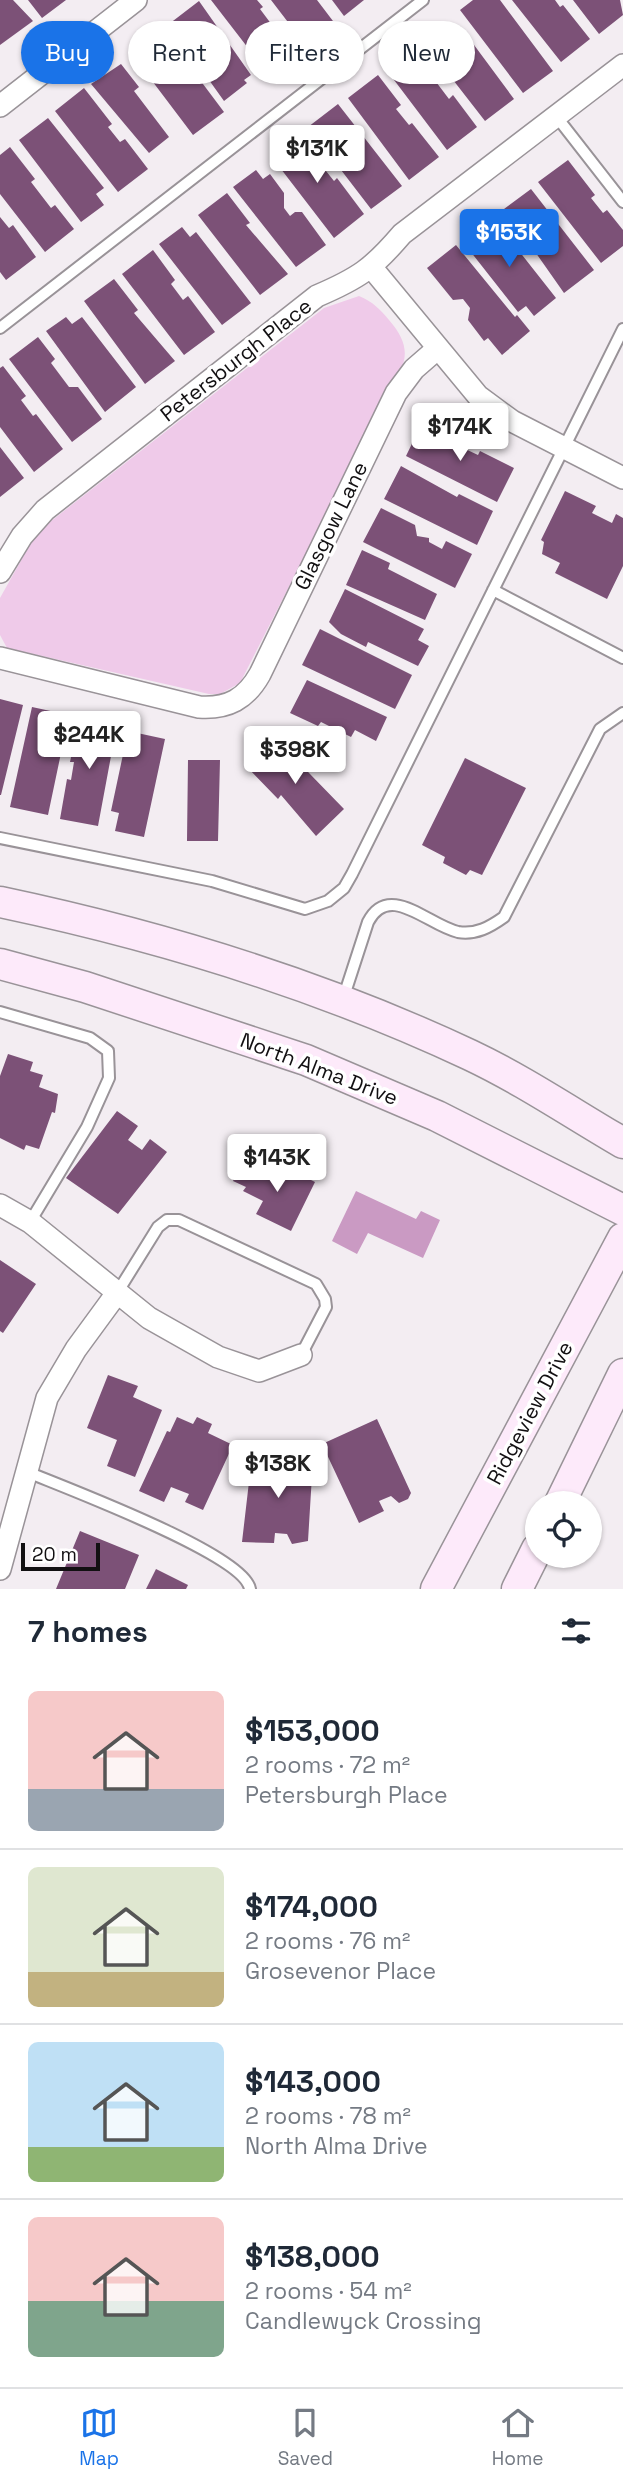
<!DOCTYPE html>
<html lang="en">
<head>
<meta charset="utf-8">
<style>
	body { margin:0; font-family:"Space Grotesk",sans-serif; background:#f2f2f3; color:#1f2937; height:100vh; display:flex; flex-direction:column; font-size:26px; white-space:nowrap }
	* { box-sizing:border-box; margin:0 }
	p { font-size:23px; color:#747a83 }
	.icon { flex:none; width:38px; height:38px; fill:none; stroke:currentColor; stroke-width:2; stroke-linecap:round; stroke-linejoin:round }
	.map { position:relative; height:1589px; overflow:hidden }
	.side { display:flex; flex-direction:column; background:#fff; flex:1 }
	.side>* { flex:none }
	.top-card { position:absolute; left:21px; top:21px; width:581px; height:63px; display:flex; gap:14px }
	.tools { position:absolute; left:525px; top:1491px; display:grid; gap:14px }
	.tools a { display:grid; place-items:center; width:77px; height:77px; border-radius:50%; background:#fff; box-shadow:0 2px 5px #0004; font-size:35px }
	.scale { position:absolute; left:21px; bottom:18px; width:79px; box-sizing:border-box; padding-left:7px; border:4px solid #121012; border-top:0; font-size:19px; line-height:24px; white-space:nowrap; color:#121012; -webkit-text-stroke:5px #fff; paint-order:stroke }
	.price { position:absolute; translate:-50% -60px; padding:0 16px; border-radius:7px; background:#fff; color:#222; font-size:23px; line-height:46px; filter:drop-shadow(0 2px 4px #0008) }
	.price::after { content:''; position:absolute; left:50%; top:42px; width:21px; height:16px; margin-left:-10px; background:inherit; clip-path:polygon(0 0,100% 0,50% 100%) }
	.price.current { background:#1a73e8; color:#fff }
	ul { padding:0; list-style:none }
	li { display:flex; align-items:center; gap:21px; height:175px; padding:0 28px }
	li+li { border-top:2px solid #e0e1e3 }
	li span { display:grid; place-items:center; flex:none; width:196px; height:140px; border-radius:10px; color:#555 }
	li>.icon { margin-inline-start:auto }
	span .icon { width:84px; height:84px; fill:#fffc; stroke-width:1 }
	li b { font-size:30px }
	h2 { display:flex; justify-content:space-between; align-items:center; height:84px; padding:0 28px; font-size:30px }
	.pill { padding:0 24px; border-radius:32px; background:#fff; box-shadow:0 2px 5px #0004; font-size:24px; line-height:63px }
	.pill.current { background:#1a73e8; color:#fff }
	.tab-bar { display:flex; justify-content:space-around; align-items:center; height:98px; border-top:2px solid #e0e1e3; background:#fff; font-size:19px; color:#747a83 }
	.tab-bar a { display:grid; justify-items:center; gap:4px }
	.tab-bar .current { color:#1a73e8 }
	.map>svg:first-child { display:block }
</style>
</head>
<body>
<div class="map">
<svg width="623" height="1589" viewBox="0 0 623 1589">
	<rect width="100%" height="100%" fill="#f3edf2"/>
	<path fill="#efcae9" d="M359 296C373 302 380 309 389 320 409 343 410 360 392 384L240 683 220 694H209L7 648 0 635V598L37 532 324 308Z"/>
	<path fill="#ca9ac3" d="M356 1191 416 1219 421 1211 440 1220 423 1258 368 1233 357 1254 332 1241Z"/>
	<path fill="#7c5177" d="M0 0H13L33 21 0 45Z
		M28 0H66L42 18Z
		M211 0H257L263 7 260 9 272 25 276 22 298 52 269 75Z
		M271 0H317L336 25 307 47Z
		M332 0H364L344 16Z
		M473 0H500L553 71 523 93 460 10Z
		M512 0H555L560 7 563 5 590 39 561 62Z
		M573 0H620L623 15 599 34Z
		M199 1 251 75 244 80 247 83 224 101 169 24Z
		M444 22 452 32 460 26 514 99 485 121 422 40Z
		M160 30 197 83 200 80 224 112 193 135 131 53Z
		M415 45 432 67 427 70 449 99 453 95 477 127 447 150 385 68Z
		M121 64 139 87 134 91 169 137 149 153 91 84Z
		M378 75 401 105 396 109 409 125 412 123 439 157 409 180 348 98Z
		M84 88 112 124 108 127 120 142 125 139 148 169 118 192 55 111Z
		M338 104 402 186 371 209 308 127Z
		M48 118 104 188 96 194 104 205 81 222 19 140Z
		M302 132 326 163 322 166 334 181 337 178 364 214 334 238 271 156Z
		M10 147 35 179 31 182 51 208 55 205 74 229 45 252 0 194V155Z
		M568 160 595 195 591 198 603 213 607 210 623 230V246L601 263 538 182Z
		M256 170 263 179 270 174 284 193V208L290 216 295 212H302L326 245 296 267 233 187Z
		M531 189 594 270 564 293 531 246 528 248 500 212Z
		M227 193 250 223 246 225 288 274 260 295 198 215Z
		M0 217 9 228 13 225 36 257 6 280 0 272Z
		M493 218 556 298 534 316 526 306 518 312 463 242Z
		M182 227 190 237 196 232 251 303 222 325 159 244Z
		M456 245 515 317 517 315 530 331 502 355 488 338 484 341 468 320 470 308 463 299 453 300 427 268Z
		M153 250 175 280 171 284 183 300 188 296 215 332 184 355 122 274Z
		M114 279 138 310 134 313 175 361 145 384 84 301Z
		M66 317 72 324 82 317 136 387 105 412 46 331Z
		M38 337 55 359 51 363 69 387H78L102 419 72 442 9 359Z
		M3 366 26 396 21 400 33 416 36 414 63 449 34 472 0 427V368Z
		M422 423 463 443 461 447 478 455 480 451 514 468 497 502 406 456Z
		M0 447 24 478 0 497Z
		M401 466 457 497 459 494 493 511 477 545 384 499Z
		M565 491 596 506 592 513 612 523 616 514 623 518V566L607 599 555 573 560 563 542 554 544 542 541 540Z
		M381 508 415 525 417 536 429 538V542L442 549 446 541 472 554 455 588 363 542Z
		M362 550 390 563 388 569 437 594 425 620 346 585Z
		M345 589 424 629 418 640 429 646 418 666 368 642 366 647 341 634 329 622Z
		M320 629 412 675 395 709 302 665Z
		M307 680 387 717 376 741 355 730 351 737 321 722 318 726 290 713Z
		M0 699 23 705 1 795H0Z
		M32 707 69 715 48 815 10 807Z
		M79 717 117 724 98 826 60 819 67 779 71 780 74 762H70Z
		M128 731 165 739 144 837 115 831 119 813 111 811Z
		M275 738 344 809 316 836 281 795 278 799 246 766Z
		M465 758 526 788 482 875 470 870 466 875 443 863 445 857 422 845Z
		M188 760H220L218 841H187Z
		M8 1054 33 1062 30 1071 43 1075 39 1087 58 1094 55 1113 52 1112 39 1149 26 1145 24 1150 0 1138V1076Z
		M117 1111 138 1126 128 1140 142 1150 150 1139 167 1152 118 1214 66 1178Z
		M242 1163 274 1179 281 1165 315 1182 291 1231 256 1214 263 1201 243 1191 246 1187 233 1181Z
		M0 1260 36 1284 3 1333 0 1331Z
		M108 1375 138 1386 133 1397 162 1410 135 1477 107 1466 117 1440 87 1428Z
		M177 1417 193 1424 197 1417 212 1424 208 1433 233 1445 203 1510 185 1502 189 1494 171 1487 164 1502 139 1491 167 1431 170 1432Z
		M377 1419 411 1493 408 1499 399 1503 391 1496 379 1501 384 1511 359 1523 322 1444Z
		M252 1456 274 1458 281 1460 280 1465 290 1466V1458L313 1459 308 1541 292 1544 287 1534 275 1533 274 1543 242 1542Z
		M80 1531 139 1555 125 1589H56Z
		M156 1569 188 1585 186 1589H146Z"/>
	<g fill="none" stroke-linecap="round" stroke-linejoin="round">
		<defs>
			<path id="lane" d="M556 116 623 202
				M0 328 423 0
				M493 590 623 658
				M0 838 212 881 305 909 328 901 344 888 352 874 623 329
				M343 999 368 922C389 881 429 926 458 932 476 935 490 927 504 917L600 729 623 713
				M0 1012 90 1038 108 1051 109 1078 87 1127 30 1222
				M117 1293 158 1227 167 1220H179L316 1284 325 1299 326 1307 301 1355
				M25 1471C63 1487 244 1554 250 1589"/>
			<path id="street" d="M0 106 136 0
				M372 268 478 396 512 421 623 478
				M0 572 22 536 45 510 317 296C359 278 372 269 402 234L623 65
				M0 658 199 707C228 709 246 699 260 674L396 393 414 369 437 349
				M0 1205 30 1222 149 1318 218 1357 259 1371 301 1355
				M0 1569 47 1398 76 1349 117 1293"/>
			<path id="secondary" d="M0 902C161 936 321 985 470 1055 523 1080 573 1114 623 1143
				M0 964 85 987 306 1060 437 1116 623 1210
				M560 1503 623 1374
				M436 1589 623 1238
				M517 1589 537 1549"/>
		</defs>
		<use href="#lane" stroke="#999398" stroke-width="14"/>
		<use href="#street" stroke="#999398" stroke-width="24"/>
		<use href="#secondary" stroke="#999398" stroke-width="33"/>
		<use href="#lane" stroke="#fff" stroke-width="10"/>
		<use href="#street" stroke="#fff" stroke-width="21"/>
		<use href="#secondary" stroke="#fdeafa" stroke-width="30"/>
	</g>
	<g text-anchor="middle" stroke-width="7" stroke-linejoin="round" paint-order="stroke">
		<g font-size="21" fill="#121012" stroke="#fff">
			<text transform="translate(236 360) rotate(-38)" y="7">Petersburgh Place</text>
			<text transform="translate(331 526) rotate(-64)" y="7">Glasgow Lane</text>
			<text transform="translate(319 1069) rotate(21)" y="7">North Alma Drive</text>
			<text transform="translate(530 1413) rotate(-62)" y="7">Ridgeview Drive</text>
		</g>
	</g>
</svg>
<div class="tools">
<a><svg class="icon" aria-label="locate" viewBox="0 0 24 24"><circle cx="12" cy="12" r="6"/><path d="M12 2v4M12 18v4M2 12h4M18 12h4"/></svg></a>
</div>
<div class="scale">20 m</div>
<b class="price" style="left:317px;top:185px">$131K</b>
<b class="price current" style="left:509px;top:269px">$153K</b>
<b class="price" style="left:460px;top:463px">$174K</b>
<b class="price" style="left:89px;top:771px">$244K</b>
<b class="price" style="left:295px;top:786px">$398K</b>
<b class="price" style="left:277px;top:1194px">$143K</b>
<b class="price" style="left:278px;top:1500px">$138K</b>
<div class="top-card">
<a class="pill current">Buy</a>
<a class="pill">Rent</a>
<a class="pill">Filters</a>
<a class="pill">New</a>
</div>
</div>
<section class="side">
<h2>7 homes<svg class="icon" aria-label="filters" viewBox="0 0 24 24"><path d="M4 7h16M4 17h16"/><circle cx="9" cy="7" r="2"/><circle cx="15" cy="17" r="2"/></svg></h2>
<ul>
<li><span style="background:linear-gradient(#f6c9c9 70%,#9aa5b1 0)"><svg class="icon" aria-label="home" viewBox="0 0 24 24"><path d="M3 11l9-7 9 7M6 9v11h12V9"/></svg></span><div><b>$153,000</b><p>2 rooms · 72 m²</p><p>Petersburgh Place</p></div></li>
<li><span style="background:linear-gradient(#dfe7d0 75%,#c2b280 0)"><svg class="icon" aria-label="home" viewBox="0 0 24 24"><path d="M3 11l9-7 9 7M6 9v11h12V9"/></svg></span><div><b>$174,000</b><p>2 rooms · 76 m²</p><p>Grosevenor Place</p></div></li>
<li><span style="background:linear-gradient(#bfe0f5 75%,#8fb573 0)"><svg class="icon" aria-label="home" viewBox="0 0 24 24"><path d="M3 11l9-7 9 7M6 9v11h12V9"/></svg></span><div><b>$143,000</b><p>2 rooms · 78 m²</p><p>North Alma Drive</p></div></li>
<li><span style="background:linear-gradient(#f6c9c9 60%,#7fa58c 0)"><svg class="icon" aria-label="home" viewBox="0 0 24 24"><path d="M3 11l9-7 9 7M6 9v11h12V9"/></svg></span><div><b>$138,000</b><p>2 rooms · 54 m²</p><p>Candlewyck Crossing</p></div></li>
</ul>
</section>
<nav class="tab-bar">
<a class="current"><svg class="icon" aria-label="map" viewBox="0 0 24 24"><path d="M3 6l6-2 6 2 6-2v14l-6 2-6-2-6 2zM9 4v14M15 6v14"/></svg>Map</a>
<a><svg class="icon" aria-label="saved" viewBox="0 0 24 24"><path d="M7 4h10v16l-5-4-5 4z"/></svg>Saved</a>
<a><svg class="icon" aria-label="home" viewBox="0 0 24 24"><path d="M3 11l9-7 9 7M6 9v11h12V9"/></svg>Home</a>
</nav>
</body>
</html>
